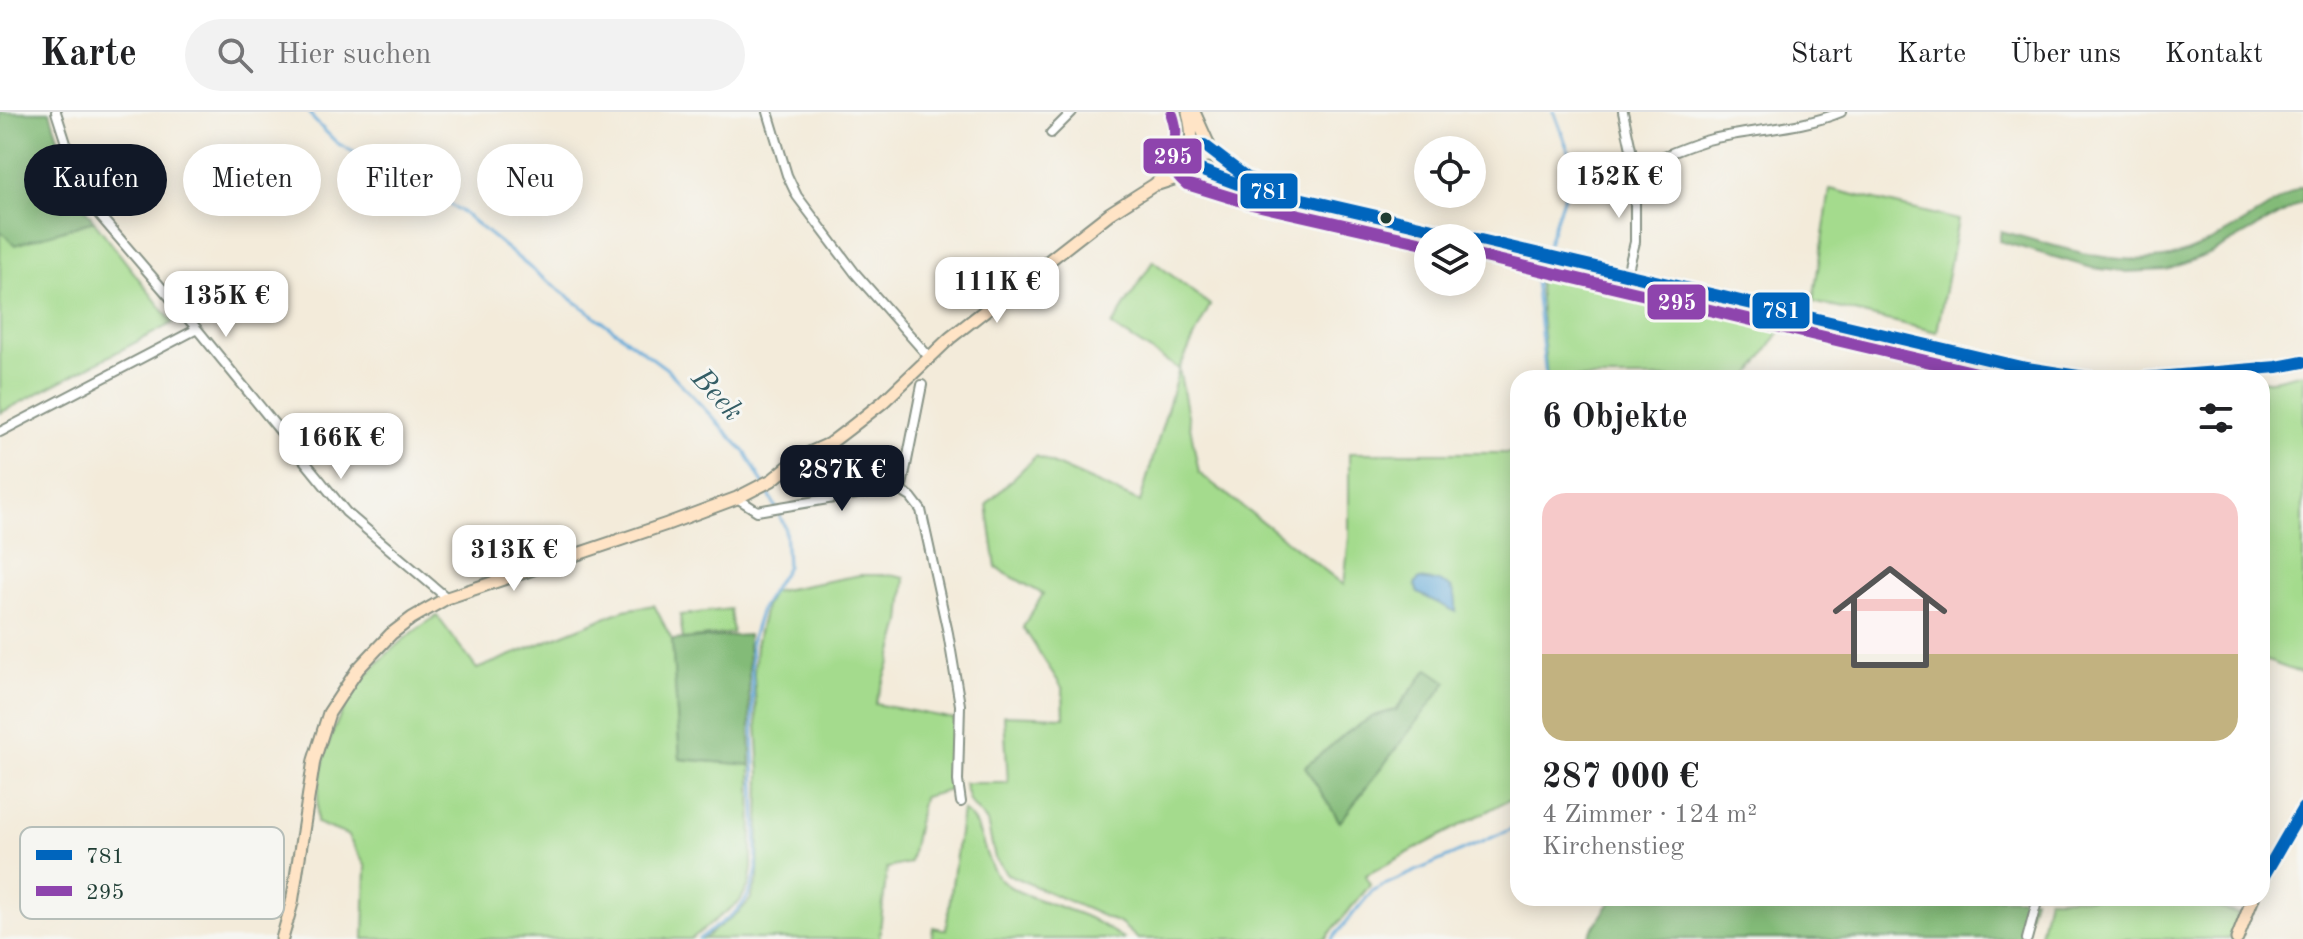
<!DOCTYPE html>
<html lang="de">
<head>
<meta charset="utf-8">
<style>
	body { margin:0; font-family:"Old Standard TT",serif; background:#f2f2f2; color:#202124; height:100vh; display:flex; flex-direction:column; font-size:30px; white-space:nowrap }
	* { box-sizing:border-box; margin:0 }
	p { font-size:26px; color:#757577 }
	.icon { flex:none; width:44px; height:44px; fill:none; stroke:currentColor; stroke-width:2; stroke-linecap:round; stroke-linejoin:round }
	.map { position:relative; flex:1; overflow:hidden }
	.side { position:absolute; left:1510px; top:258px; width:760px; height:536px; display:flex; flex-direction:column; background:#fff; border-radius:24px; box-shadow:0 4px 20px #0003 }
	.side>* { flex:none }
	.banner { position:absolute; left:24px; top:32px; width:760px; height:72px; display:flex; gap:16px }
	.buttons { position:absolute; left:1414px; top:24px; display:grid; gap:16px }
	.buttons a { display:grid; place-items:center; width:72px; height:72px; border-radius:50%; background:#fff; box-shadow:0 4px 20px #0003; font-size:40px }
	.price { position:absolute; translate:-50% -68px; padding:0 18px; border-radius:16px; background:#fff; color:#222; font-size:26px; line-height:52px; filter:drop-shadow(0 2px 4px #0008) }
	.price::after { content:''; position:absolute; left:50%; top:48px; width:24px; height:18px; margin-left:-12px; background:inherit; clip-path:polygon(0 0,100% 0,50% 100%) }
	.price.current { background:#111827; color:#fff }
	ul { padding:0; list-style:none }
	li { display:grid; align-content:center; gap:16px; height:424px; padding:0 32px }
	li+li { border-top:2px solid #e0e0e0 }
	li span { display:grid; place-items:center; height:248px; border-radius:24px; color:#555 }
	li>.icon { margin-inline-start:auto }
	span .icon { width:144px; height:144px; fill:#fffc; stroke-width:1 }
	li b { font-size:34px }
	h2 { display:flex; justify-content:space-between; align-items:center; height:96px; padding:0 32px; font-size:34px }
	.tag { padding:0 28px; border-radius:36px; background:#fff; box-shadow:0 4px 20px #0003; font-size:28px; line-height:72px }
	.tag.current { background:#111827; color:#fff }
	header { display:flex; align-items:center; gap:48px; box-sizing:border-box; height:112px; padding:0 40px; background:#fff; border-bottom:2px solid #e0e0e0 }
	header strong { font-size:38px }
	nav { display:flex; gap:44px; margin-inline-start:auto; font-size:28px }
	.search { width:560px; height:72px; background:#f2f2f2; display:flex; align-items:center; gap:20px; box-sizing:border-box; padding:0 28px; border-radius:44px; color:#757577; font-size:30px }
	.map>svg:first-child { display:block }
</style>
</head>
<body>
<header>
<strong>Karte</strong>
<div class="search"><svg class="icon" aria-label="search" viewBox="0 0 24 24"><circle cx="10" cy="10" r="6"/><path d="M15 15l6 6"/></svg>Hier suchen</div>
<nav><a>Start</a><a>Karte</a><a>Über uns</a><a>Kontakt</a></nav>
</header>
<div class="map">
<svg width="2303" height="827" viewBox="0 0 2303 827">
	<rect width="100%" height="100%" fill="#f6f6f2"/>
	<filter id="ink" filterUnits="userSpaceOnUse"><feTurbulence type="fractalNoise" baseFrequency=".0125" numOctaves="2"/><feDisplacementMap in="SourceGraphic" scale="16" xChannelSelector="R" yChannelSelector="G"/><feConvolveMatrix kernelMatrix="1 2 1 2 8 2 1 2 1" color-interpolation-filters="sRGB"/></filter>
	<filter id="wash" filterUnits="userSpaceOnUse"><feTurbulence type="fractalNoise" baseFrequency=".006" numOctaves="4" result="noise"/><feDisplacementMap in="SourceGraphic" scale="32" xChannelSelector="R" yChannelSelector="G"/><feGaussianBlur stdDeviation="1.8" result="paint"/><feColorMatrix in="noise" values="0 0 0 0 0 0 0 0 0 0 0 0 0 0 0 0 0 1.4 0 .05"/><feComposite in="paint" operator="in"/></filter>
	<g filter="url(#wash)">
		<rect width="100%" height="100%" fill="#f3ebda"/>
		<path fill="#a4db8d" stroke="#628c60" stroke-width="2" fill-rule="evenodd" d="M1830 77 1958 108 1937 220 1813 190Z
			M94 109 173 211 0 301V119L15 132Z
			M1153 149 1210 193 1179 257 1199 361 1344 473 1349 425V341H1518V683L1366 763 1370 773 1325 827H1138L1121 812 1007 762 995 746 987 710 969 689 964 671H1008L1004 603 1064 605 1063 577 1023 515 1043 482 996 456 987 392 1036 344 1140 390 1179 257 1112 214ZM1428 557 1340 709H1339L1306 654 1348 620 1374 604 1395 598Z
			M1537 152 1789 206 1748 266H1547Z
			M2303 261V562L2262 547V269L2278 267Z
			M860 463H890L905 466 901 510 890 551 875 592 955 607 951 678 923 685 910 751 887 756 879 827H703L740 799 750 788 758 767 760 661 754 562 756 533 765 495 772 480Z
			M654 493 672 528 680 647 751 653 752 756 749 773 740 789 691 827H364L366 755 347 723 317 711C316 618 359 552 437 504L477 557 624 498Z
			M730 497 733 521 683 527 680 503Z
			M962 698C986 713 981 749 1001 768 1019 785 1063 794 1087 805 1100 811 1112 820 1125 827H932L933 815 946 818Z
			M2048 786H2188L2238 802 2229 827H2039Z"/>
		<path fill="#83bb78" stroke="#517c56" stroke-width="2" d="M0 0H50L77 86 94 109 15 133 0 119Z
			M2300 75H2303V90L2209 142 2167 158 2125 160 2092 156 1999 129 2001 119C2054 133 2108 154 2164 146 2204 140 2265 97 2300 75Z
			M748 523 751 653 680 647 672 528Z
			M1428 557 1447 570 1340 710 1305 655 1348 620 1374 604 1396 598Z
			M1613 786H2034L2022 827H1586Z"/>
		<path fill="#62a9d8" stroke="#407386" stroke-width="2" d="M1419 467C1444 471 1458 468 1456 500L1418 481 1415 472Z"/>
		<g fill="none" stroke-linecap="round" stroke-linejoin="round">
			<path stroke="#62a9d8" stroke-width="3" d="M309 0 314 8 337 31 461 99 539 163 667 257 746 341 771 386 785 415 787 454 761 497 751 530 757 757C749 798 731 803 699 827
				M1545 140 1574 54 1554 0
				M1542 147 1535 167 1546 266
				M1332 827 1373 778 1518 714"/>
		</g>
	</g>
	<g filter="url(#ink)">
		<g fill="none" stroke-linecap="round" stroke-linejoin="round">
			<defs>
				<path id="street" d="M56 0 83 84 197 217 346 400 447 486
					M768 0 787 63 797 84 855 161 929 245
					M1623 0 1635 56V130L1627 162
					M1051 21 1072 0
					M1635 56C1660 47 1686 33 1712 27 1755 17 1800 17 1841 0
					M922 273 901 379 911 385 921 398 948 521 960 593 958 669 961 690
					M0 320 197 217
					M737 386 757 399 887 377 901 379
					M2027 827 2038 786"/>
				<path id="secondary" d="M1188 0C1190 10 1193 20 1191 30 1190 39 1186 43 1188 52L1198 59 1207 57
					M1194 0 1212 40 1246 65 1265 73
					M1201 59 1257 77 1282 81 1472 126
					M1158 72 1198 59
					M1472 126 2021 255 2091 266
					M2145 266 2277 255 2303 250
					M784 360C800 359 816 348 826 335
					M2262 767 2303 696
					M282 827 292 791 314 648 329 601 358 557 391 522 412 506 447 486 667 412 737 386 772 368 800 345 829 332 850 316 883 290 950 226 1110 101 1154 73 1187 43
					M2237 827 2253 786"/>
			</defs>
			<use href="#street" stroke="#899487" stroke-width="12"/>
			<use href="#secondary" stroke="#899487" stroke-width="15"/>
			<use href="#street" stroke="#fff" stroke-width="8"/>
			<use href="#secondary" stroke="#ffe4c6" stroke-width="11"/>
			<defs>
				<path id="bus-1" d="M1282 81 1246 65 1204 33H1196L1188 41V52L1192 55 1238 72 1472 126
					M1472 126 2021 255 2091 266
					M2145 266 2277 255 2303 250
					M2262 767 2303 696"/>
				<path id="bus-2" d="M1172 3C1174 9 1176 17 1175 23 1174 46 1165 54 1187 72L1252 92 1428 132
					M1472 142 1998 266"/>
			</defs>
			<use href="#bus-1" stroke="#f6f6f2" stroke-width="18"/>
			<use href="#bus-2" stroke="#f6f6f2" stroke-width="18"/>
			<use href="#bus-1" stroke="#0065bd" stroke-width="12"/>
			<use href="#bus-2" stroke="#8e44ad" stroke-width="12"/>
		</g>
	</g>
	<circle fill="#1f3d34" stroke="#f6f6f2" stroke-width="3" cx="1386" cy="106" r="7"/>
	<g text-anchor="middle" stroke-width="6" stroke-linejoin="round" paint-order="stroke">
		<g font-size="30" font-style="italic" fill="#335d65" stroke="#f6f6f2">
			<text transform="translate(718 282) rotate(47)" y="10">Beek</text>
		</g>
	</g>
	<rect x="20" y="715" width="264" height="92" rx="12" fill="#f6f6f2" stroke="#b6beb9" stroke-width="2"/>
	<rect x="36" y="738" width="36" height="10" fill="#0065bd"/>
	<rect x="36" y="774" width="36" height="10" fill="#8e44ad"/>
	<g font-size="22" fill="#1f3d34">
		<text x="86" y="751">781</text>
		<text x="86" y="787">295</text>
	</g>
	<g stroke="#f6f6f2" stroke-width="3">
		<rect x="1142" y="25" width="61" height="38" rx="8" fill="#8e44ad"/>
		<rect x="1239" y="60" width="60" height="38" rx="8" fill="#0065bd"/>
		<rect x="1646" y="171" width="61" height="38" rx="8" fill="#8e44ad"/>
		<rect x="1751" y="179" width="60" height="39" rx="8" fill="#0065bd"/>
	</g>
	<g font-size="22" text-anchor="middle" font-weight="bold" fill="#fff">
		<text x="1173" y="52">295</text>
		<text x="1269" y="87">781</text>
		<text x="1677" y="198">295</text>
		<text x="1781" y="206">781</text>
	</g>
</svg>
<div class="buttons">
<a><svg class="icon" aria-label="locate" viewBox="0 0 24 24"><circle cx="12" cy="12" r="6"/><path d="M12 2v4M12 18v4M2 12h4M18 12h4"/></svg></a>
<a><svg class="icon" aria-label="layers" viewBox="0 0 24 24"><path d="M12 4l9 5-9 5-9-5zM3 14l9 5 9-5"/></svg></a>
</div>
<b class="price" style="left:1619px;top:108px">152K €</b>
<b class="price" style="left:997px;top:213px">111K €</b>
<b class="price" style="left:226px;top:227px">135K €</b>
<b class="price" style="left:341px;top:369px">166K €</b>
<b class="price current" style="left:842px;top:401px">287K €</b>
<b class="price" style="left:514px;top:481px">313K €</b>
<div class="banner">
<a class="tag current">Kaufen</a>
<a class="tag">Mieten</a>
<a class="tag">Filter</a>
<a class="tag">Neu</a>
</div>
<section class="side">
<h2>6 Objekte<svg class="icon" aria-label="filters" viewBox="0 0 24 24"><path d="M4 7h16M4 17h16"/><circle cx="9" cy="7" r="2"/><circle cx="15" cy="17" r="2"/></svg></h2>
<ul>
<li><span style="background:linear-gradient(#f6c9c9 65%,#c2b280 0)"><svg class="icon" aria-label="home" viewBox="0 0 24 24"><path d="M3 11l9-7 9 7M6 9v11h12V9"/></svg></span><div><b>287 000 €</b><p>4 Zimmer · 124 m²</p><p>Kirchenstieg</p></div></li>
</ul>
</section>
</div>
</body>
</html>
